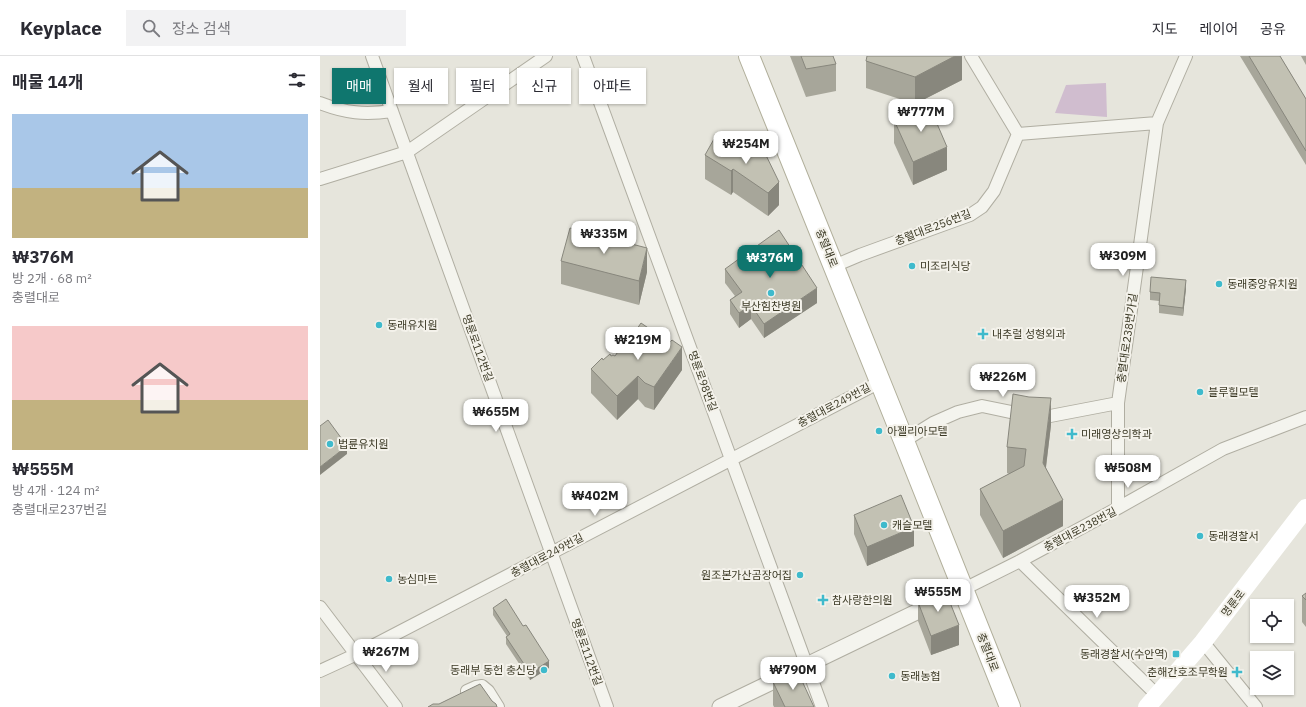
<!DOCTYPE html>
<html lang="ko">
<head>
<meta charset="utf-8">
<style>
	body { margin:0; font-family:"IBM Plex Sans","Noto Sans KR",sans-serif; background:#f2f2f3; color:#2b2b33; height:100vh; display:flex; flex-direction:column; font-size:15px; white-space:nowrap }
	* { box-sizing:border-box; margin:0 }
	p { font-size:13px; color:#7c7c81 }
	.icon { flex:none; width:22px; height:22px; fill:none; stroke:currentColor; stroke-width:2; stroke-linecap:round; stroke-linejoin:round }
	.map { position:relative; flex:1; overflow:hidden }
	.side { display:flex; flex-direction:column; background:#fff; width:320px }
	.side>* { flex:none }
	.hud { position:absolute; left:12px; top:12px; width:380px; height:36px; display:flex; gap:8px }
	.fabs { position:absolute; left:930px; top:543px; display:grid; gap:8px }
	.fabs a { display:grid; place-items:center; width:44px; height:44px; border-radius:0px; background:#fff; box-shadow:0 1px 3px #0004; font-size:20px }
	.price { position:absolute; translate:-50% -34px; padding:0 9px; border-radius:8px; background:#fff; color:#222; font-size:13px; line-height:26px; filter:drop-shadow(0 1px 2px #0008) }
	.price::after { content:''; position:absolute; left:50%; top:24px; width:12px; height:9px; margin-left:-6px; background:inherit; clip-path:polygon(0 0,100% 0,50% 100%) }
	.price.current { background:#0f766e; color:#fff }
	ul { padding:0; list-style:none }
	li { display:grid; align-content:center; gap:8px; height:212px; padding:0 12px }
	li span { display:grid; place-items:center; height:124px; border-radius:0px; color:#555 }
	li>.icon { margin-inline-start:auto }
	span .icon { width:72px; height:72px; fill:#fffc; stroke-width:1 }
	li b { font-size:17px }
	h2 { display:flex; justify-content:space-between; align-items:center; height:48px; padding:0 12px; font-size:17px }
	.pill { padding:0 14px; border-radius:0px; background:#fff; box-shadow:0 1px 3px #0004; font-size:14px; line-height:36px }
	.pill.current { background:#0f766e; color:#fff }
	header { display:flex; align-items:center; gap:24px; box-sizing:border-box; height:56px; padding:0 20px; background:#fff; border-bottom:1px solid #e1e1e2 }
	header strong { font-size:19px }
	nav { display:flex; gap:22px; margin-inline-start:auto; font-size:14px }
	.search { width:280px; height:36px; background:#f2f2f3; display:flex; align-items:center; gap:10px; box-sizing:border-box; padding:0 14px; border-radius:0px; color:#7c7c81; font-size:15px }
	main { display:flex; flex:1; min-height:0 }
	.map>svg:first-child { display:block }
</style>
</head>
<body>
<header>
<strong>Keyplace</strong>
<div class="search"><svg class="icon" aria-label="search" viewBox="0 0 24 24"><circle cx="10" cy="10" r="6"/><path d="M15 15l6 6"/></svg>장소 검색</div>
<nav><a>지도</a><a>레이어</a><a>공유</a></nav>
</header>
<main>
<section class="side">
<h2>매물 14개<svg class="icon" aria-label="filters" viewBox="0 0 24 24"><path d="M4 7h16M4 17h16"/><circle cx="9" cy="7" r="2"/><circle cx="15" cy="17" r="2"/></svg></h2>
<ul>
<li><span style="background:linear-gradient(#a9c7e8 60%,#c2b280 0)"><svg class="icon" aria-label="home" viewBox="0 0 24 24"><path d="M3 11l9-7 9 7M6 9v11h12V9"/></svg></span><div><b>₩376M</b><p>방 2개 · 68 m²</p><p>충렬대로</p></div></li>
<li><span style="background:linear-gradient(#f6c9c9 60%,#c2b280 0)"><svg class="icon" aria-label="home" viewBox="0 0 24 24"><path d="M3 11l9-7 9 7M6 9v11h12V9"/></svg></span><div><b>₩555M</b><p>방 4개 · 124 m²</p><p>충렬대로237번길</p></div></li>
</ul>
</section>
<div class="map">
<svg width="986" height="651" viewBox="0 0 986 651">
	<rect width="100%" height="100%" fill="#e6e5dc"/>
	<path fill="#d0bdcf" d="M786 27 787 61 735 57 746 29Z"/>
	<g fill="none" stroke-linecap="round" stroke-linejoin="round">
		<defs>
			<path id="minor" d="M52 0 287 651
				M263 0 502 651
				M651 0 698 78
				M0 47C26 57 44 59 72 55
				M0 123 87 96 226 0
				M514 210 540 199 650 159 662 151 674 135 698 78 837 67
				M584 385 613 367 638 356 662 350 710 360 725 361 798 347
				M798 452V347L837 67 866 0
				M700 505 837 639
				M642 534 700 505 798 452 903 393 986 361
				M0 551 76 651
				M883 586 936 651
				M0 615 37 598 560 326
				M147 635 156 631 162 630 168 635 178 651"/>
			<path id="tertiary" d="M400 651 642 534"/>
			<path id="primary" d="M429 0 584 385 690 651"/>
		</defs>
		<use href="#minor" stroke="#b0aea2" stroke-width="14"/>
		<use href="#tertiary" stroke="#b0aea2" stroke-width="17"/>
		<use href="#primary" stroke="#b1af9b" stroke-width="22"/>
		<use href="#minor" stroke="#f4f4ee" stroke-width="12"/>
		<use href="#tertiary" stroke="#f4f4ee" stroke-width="15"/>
		<path stroke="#fff" stroke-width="18" d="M827 651 883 586 986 452"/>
		<use href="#primary" stroke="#fff" stroke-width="20"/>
	</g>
	<path fill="#a7a69a" d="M470 0H515H513L516 8V35L486 41Z
		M642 0V24L595 48 546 32V5Z
		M920 0H960L986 43V109Z
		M981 0H986V9Z
		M574 64 627 114 593 129 574 87Z
		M385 99 421 100 459 149 448 160 413 136 411 139 385 123Z
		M241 205 327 216 319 249 241 228Z
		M405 213 497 247 444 282 431 263 419 272 410 258V244L415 240 405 227Z
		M866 232 863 260 839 257V245L830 244V236Z
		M291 300H295L362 314 334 354 325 351 318 343 297 364 271 337V313L283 304Z
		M731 369 726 412 743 470 683 502 660 459V433L689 418 687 417V391Z
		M534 459 594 490 547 510 534 478Z
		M986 537V571L982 566V540Z
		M598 546 639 589 611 599 598 565Z
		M173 552 229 612 210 624 186 588V581L187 580 173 559Z
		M453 626 494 651H454L453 649Z"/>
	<path fill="#88877d" d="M635 0H642V24L595 48V21Z
		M627 91V114L593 129V106Z
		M413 113V136L411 139V115Z
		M459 126V149L448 160V137Z
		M327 192V216L319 249V225Z
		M866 224V232L863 260V252Z
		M497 232V247L444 282V268Z
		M431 249V263L419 272V257Z
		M362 291V314L334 354V331Z
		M318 320V343L297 364V340Z
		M731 342V369L723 434V407Z
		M27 390V398L0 419V411Z
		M743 444V470L683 502V475Z
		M594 471V490L547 510V491Z
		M639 569V589L611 599V580Z
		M229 605V612L210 624V617Z"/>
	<path fill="#c2c1b3" stroke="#88877d" d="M481 0H513L516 8 486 13Z
		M547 0H635L595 21 546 5Z
		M929 0H960L986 43V95Z
		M609 49 627 91 593 106 574 64Z
		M394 83 421 100 441 89 459 126 448 137 413 113 411 115 385 99Z
		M250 172 327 192 319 225 241 205Z
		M459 174 497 232 444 268 431 249 419 257 410 244 422 236 405 213Z
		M831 221 866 224 863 252 839 249 840 237 830 236Z
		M321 267 343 282 350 286 352 284 362 291 334 331 325 327 318 320 297 340 271 313 282 302 283 304 290 298 291 300 293 299 295 300 302 290 304 292Z
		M693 338 709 341 731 342 723 407 743 444 683 475 660 433 704 410 706 393 687 391Z
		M8 364 27 390 0 411V370Z
		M581 439 594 471 547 491 534 459Z
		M625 534 639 569 611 580 598 546Z
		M986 537V544L982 540Z
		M186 543 203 570 206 569 229 605 210 617 186 581 190 578 173 552Z
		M477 614 494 651H465L453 626Z
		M160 628 172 645 176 648 177 651H108L113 648H119Z"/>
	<g fill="#3fbacc" stroke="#f4f2eb" stroke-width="1.5">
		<circle cx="592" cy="210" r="4"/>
		<circle cx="899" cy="228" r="4"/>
		<circle cx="451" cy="237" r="4"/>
		<circle cx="59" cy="269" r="4"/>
		<path d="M661 272h4v4h4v4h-4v4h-4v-4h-4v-4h4z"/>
		<circle cx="880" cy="336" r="4"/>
		<circle cx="559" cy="375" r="4"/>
		<path d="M750 372h4v4h4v4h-4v4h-4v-4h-4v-4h4z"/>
		<circle cx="10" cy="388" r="4"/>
		<circle cx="564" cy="469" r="4"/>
		<circle cx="880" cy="480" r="4"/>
		<circle cx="480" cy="519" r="4"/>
		<circle cx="69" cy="523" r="4"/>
		<path d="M501 538h4v4h4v4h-4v4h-4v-4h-4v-4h4z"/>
		<rect x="852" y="594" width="8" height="8" rx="2"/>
		<circle cx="224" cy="614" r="4"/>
		<path d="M915 610h4v4h4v4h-4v4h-4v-4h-4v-4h4z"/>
		<circle cx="572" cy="620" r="4"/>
	</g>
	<g text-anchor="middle" stroke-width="4" stroke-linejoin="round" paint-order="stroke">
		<g font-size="11" fill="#3c3a26" stroke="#f4f2eb">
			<text transform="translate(613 171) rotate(-21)" y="4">충렬대로256번길</text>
			<text transform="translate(507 192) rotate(68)" y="4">충렬대로</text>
			<text transform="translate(807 282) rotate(-82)" y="4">충렬대로238번가길</text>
			<text transform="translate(158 292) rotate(70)" y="4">명륜로112번길</text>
			<text transform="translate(383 325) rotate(70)" y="4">명륜로98번길</text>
			<text transform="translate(514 349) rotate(-28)" y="4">충렬대로249번길</text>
			<text transform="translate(760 473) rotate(-28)" y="4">충렬대로238번길</text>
			<text transform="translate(227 499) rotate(-28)" y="4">충렬대로249번길</text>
			<text transform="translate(913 547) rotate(-52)" y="4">명륜로</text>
			<text transform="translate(267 596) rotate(70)" y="4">명륜로112번길</text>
			<text transform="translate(668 596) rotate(69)" y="4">충렬대로</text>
		</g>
		<g font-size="11" fill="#3c3a26" stroke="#f4f2eb" text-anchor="start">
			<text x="600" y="214">미조리식당</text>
			<text x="907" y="232">동래중앙유치원</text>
			<text x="451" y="254" text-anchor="middle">부산힘찬병원</text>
			<text x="67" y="273">동래유치원</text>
			<text x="672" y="282">내추럴 성형외과</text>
			<text x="888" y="340">블루힐모텔</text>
			<text x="567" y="379">아젤리아모텔</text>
			<text x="761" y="382">미래영상의학과</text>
			<text x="18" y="392">법륜유치원</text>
			<text x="572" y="473">캐슬모텔</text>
			<text x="888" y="484">동래경찰서</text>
			<text x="472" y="523" text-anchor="end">원조본가산곰장어집</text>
			<text x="77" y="527">농심마트</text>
			<text x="512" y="548">참사랑한의원</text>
			<text x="848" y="602" text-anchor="end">동래경찰서(수안역)</text>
			<text x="216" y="618" text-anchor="end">동래부 동헌 충신당</text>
			<text x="908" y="620" text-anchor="end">춘해간호조무학원</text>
			<text x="580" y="624">동래농협</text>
		</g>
	</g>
</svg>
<div class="fabs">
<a><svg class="icon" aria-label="locate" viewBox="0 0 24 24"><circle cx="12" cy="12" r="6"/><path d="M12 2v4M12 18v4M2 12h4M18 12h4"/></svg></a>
<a><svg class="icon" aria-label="layers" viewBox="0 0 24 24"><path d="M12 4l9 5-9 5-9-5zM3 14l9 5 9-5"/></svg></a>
</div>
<b class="price" style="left:601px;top:77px">₩777M</b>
<b class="price" style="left:426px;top:109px">₩254M</b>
<b class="price" style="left:284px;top:199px">₩335M</b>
<b class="price" style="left:803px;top:221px">₩309M</b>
<b class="price current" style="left:450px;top:223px">₩376M</b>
<b class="price" style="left:318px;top:305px">₩219M</b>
<b class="price" style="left:683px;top:342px">₩226M</b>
<b class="price" style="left:176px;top:377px">₩655M</b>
<b class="price" style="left:808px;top:433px">₩508M</b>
<b class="price" style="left:275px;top:461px">₩402M</b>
<b class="price" style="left:618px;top:557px">₩555M</b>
<b class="price" style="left:777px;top:563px">₩352M</b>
<b class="price" style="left:66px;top:617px">₩267M</b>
<b class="price" style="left:473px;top:635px">₩790M</b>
<div class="hud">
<a class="pill current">매매</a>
<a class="pill">월세</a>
<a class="pill">필터</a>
<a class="pill">신규</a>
<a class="pill">아파트</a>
</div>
</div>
</main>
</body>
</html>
